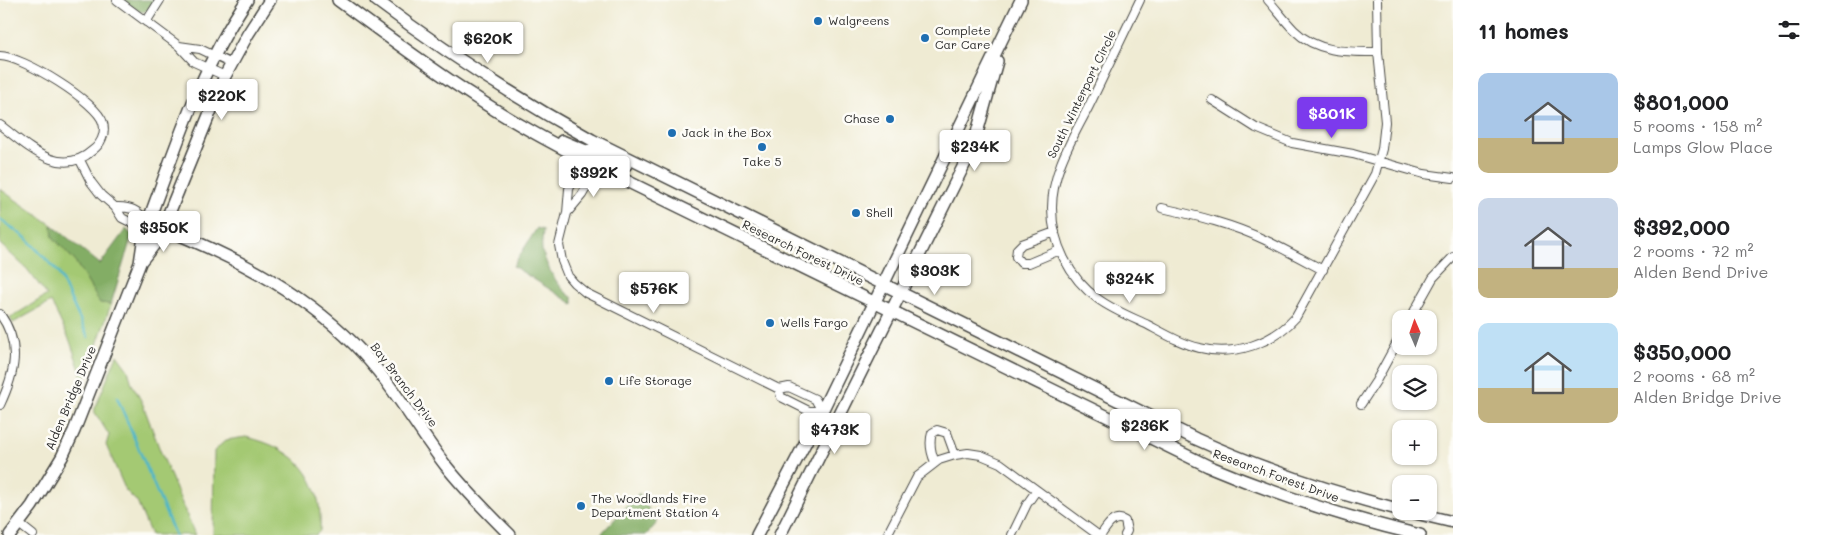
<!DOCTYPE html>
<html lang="en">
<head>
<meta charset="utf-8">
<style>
	body { margin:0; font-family:Mali,sans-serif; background:#f2f2f2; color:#202124; height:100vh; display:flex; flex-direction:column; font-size:19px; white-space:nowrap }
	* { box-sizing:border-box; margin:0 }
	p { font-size:16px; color:#757577 }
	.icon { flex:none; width:28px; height:28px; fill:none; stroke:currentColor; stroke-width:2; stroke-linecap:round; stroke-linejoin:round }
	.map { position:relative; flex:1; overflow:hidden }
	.side { display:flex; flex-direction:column; background:#fff; width:375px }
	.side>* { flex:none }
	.needle { width:32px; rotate:358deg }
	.tools { position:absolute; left:1392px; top:310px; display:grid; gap:10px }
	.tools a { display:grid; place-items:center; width:45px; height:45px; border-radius:10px; background:#fff; box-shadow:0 1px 4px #0004; font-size:25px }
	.price { position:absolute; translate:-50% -42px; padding:0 11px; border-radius:5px; background:#fff; color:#222; font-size:16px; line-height:32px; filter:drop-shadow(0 1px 2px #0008) }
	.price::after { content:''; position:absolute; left:50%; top:30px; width:15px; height:11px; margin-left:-8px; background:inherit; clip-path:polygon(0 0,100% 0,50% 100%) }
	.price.current { background:#7c3aed; color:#fff }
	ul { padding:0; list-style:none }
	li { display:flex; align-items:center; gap:15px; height:125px; padding:0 25px }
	li span { display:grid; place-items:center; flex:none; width:140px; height:100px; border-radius:10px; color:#555 }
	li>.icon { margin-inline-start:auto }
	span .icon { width:60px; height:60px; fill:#fffc; stroke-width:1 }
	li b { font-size:21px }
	h2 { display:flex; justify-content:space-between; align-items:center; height:60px; padding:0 25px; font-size:21px }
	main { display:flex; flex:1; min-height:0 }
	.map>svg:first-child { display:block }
</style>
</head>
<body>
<main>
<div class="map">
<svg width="1453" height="535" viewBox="0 0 1453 535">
	<rect width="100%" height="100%" fill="#fdfcf7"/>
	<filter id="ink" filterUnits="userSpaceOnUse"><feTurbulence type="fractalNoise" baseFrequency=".02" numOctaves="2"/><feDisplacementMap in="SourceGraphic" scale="10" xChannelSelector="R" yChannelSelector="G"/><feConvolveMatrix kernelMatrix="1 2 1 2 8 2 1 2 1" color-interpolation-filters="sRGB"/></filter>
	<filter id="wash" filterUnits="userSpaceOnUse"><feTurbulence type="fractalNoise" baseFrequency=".0096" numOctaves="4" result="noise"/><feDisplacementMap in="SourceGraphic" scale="20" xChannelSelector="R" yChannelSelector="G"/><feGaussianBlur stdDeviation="1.12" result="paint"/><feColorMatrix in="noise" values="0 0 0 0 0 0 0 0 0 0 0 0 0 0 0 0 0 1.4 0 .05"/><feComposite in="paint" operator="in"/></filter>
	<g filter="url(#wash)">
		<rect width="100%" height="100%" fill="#efebd3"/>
		<path fill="#a4c973" stroke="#687a4f" d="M0 189 52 225 53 237 75 261 100 303 111 304 84 382 70 341 51 302 13 323 10 318 47 295 27 269 0 244Z
			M117 355 128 370 132 384 142 402 160 450 195 535H151L137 502 126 491 106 445 109 435 94 411Z
			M246 437C298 449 323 477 320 531L316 535H213L214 451 226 440Z"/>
		<path fill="#83ad65" stroke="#576c48" d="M123 0H155C144 20 138 11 123 0Z
			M52 225 100 264 126 229 132 235 111 304 100 303 75 261 53 237Z
			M537 228 543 230C543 236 541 244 542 250 547 268 558 288 573 298V304L513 266Z
			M639 493 657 523 646 535H600Z"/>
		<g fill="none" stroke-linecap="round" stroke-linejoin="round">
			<path stroke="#4bb6c8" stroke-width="2.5" d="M0 219 26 238 58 272 88 337
				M117 397 175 535"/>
		</g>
	</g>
	<g filter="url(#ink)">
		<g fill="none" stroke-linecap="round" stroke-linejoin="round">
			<defs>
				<path id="street" d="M117 0 179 46 194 62 225 76
					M1140 0C1123 35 1106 70 1089 106 1073 138 1052 170 1052 208 1052 243 1069 278 1098 299 1113 310 1131 317 1148 325 1165 334 1182 344 1200 348 1234 357 1273 343 1296 317L1375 174 1382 149 1385 122 1378 52 1377 0
					M1268 0C1277 10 1285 21 1294 30 1317 53 1348 52 1378 52
					M146 22 160 0
					M179 46 200 49 232 64
					M0 56C22 56 98 102 103 123 106 133 101 144 93 150 60 180 27 145 0 125
					M1212 100 1256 128 1292 143 1353 154 1424 174 1453 178
					M584 159 569 189 567 213 559 245 562 261 568 276 574 283 586 293 779 389 789 387 815 399 822 411
					M80 160 91 182 101 195 115 207 122 218 134 224 148 222
					M115 207C131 206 138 211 148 222
					M1162 208C1197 216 1232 224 1265 240 1284 249 1304 260 1323 270
					M567 213 582 195 598 167
					M1055 232 1022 244 1017 249 1016 257 1021 263H1029L1060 250
					M0 314C22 345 15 373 0 405
					M1410 319 1433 278 1453 257
					M779 389 781 397 809 411H822
					M1361 404 1376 381 1401 335
					M935 462C931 453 929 443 932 433L937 430 947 433 955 455
					M19 524 33 535
					M887 535 917 477 939 460 955 455 968 453 981 455 1000 463 1098 535
					M1012 535 1027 504 1036 491
					M1101 535C1107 526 1114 514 1125 521L1127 531 1125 535"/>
				<path id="secondary" d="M338 0C383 33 428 67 475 97 514 123 556 145 598 167L1208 466C1277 495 1347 518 1420 535
					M376 0C445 52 516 98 592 140L1196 439C1262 469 1331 492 1401 510
					M562 141 586 151 608 148
					M592 157C605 155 615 160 626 165
					M148 222C224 252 296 286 355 345 391 381 415 426 446 466 466 491 488 513 510 535
					M141 261 157 241 163 228 225 76 248 34 270 0
					M1407 511 1453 522
					M10 535 32 506 62 457 74 431 140 263 144 236 148 222C176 147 201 67 247 0
					M757 535 822 411 1021 0
					M780 535 973 147 997 61"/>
			</defs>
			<use href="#street" stroke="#484844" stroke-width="10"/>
			<use href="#secondary" stroke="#484844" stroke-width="14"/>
			<use href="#street" stroke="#fff" stroke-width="8"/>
			<use href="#secondary" stroke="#fff" stroke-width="11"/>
		</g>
	</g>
	<g fill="#1f6fb2" stroke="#fdfcf7" stroke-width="2">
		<circle cx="818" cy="21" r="5"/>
		<circle cx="925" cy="38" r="5"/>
		<circle cx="890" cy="119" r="5"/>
		<circle cx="672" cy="133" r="5"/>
		<circle cx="762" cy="147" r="5"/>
		<circle cx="856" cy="213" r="5"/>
		<circle cx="770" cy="323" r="5"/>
		<circle cx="609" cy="381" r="5"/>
		<circle cx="581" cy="506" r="5"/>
	</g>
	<g text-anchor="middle" stroke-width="5" stroke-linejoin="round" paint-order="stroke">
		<g font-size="12" fill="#2b2b2b" stroke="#fdfcf7" text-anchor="start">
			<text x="828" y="25">Walgreens</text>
			<text x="935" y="35">Complete<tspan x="935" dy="14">Car Care</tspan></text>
			<text x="880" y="123" text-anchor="end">Chase</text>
			<text x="682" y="137">Jack in the Box</text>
			<text x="762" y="166" text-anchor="middle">Take 5</text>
			<text x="866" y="217">Shell</text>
			<text x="780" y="327">Wells Fargo</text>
			<text x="619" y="385">Life Storage</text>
			<text x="591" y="503">The Woodlands Fire<tspan x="591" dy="14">Department Station 4</tspan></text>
		</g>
		<g font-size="12" fill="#2b2b2b" stroke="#fdfcf7">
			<text transform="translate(1082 94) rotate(-64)" y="4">South Winterport Circle</text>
			<text transform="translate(803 253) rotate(26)" y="4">Research Forest Drive</text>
			<text transform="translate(404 385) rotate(53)" y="4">Bay Branch Drive</text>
			<text transform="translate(71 398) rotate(-67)" y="4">Alden Bridge Drive</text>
			<text transform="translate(1276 476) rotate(20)" y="4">Research Forest Drive</text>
		</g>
	</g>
</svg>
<div class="tools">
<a><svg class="needle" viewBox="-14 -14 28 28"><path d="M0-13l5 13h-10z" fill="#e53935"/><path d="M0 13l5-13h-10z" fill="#757577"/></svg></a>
<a><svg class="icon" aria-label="layers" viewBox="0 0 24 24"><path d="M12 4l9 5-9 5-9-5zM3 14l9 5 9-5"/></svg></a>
<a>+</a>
<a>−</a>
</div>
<b class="price" style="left:488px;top:64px">$620K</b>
<b class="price" style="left:222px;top:121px">$220K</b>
<b class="price current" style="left:1332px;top:139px">$801K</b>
<b class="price" style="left:975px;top:172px">$234K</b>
<b class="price" style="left:594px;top:198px">$392K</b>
<b class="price" style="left:164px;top:253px">$350K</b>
<b class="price" style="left:935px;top:296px">$303K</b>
<b class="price" style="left:1130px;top:304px">$324K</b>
<b class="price" style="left:654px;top:314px">$576K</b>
<b class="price" style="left:1145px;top:451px">$236K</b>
<b class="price" style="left:835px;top:455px">$473K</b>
</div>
<section class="side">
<h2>11 homes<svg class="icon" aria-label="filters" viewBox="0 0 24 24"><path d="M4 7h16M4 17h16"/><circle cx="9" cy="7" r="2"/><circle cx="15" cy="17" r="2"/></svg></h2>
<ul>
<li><span style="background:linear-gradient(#a9c7e8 65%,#c2b280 0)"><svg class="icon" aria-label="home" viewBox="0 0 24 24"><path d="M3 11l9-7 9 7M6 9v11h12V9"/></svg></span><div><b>$801,000</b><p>5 rooms · 158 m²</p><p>Lamps Glow Place</p></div></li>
<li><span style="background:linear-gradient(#c9d6e8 70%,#c2b280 0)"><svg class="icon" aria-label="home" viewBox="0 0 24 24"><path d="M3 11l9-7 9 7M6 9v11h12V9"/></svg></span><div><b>$392,000</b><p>2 rooms · 72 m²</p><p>Alden Bend Drive</p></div></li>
<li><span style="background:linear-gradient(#bfe0f5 65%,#c2b280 0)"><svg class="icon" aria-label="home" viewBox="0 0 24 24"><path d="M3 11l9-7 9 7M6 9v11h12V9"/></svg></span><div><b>$350,000</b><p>2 rooms · 68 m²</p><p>Alden Bridge Drive</p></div></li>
</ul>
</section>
</main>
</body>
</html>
